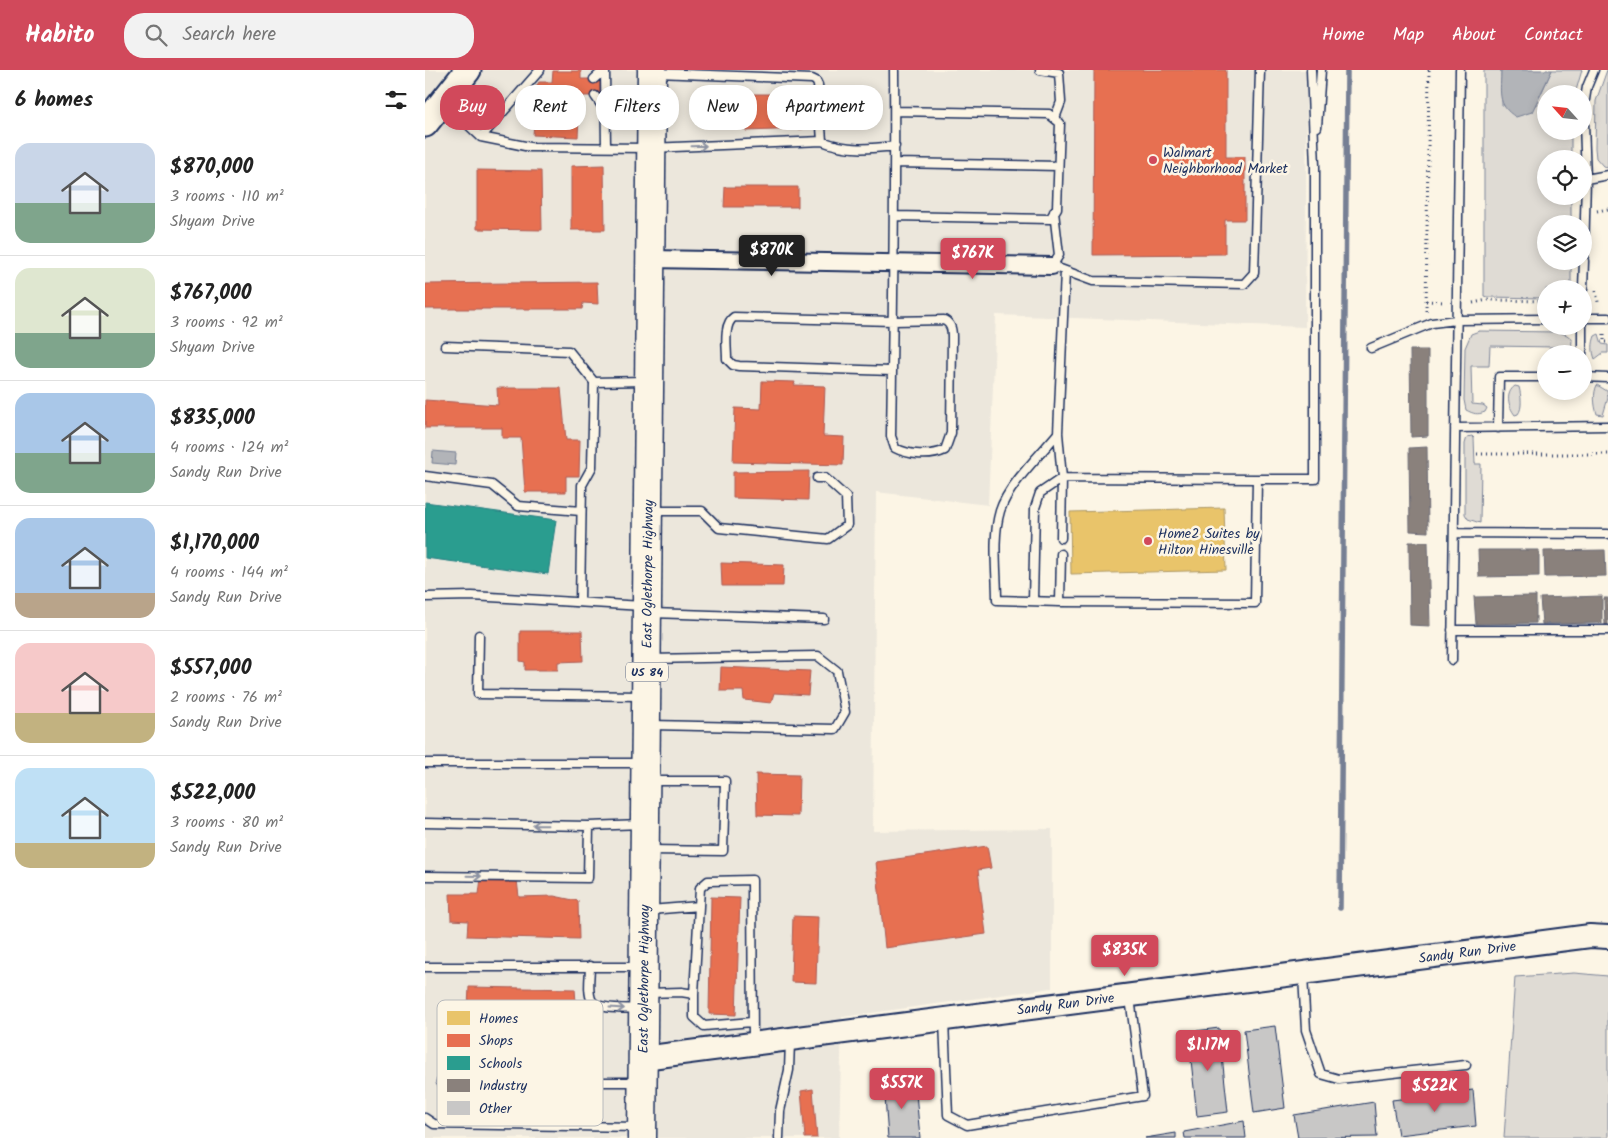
<!DOCTYPE html>
<html lang="en">
<head>
<meta charset="utf-8">
<style>
	body { margin:0; font-family:Kalam,sans-serif; background:#f2f2f2; color:#222; height:100vh; display:flex; flex-direction:column; font-size:19px; white-space:nowrap }
	* { box-sizing:border-box; margin:0 }
	p { font-size:16px; color:#767676 }
	.icon { flex:none; width:28px; height:28px; fill:none; stroke:currentColor; stroke-width:2; stroke-linecap:round; stroke-linejoin:round }
	.map { position:relative; flex:1; overflow:hidden }
	.panel { display:flex; flex-direction:column; background:#fff; width:425px }
	.panel>* { flex:none }
	.hud { position:absolute; left:15px; top:15px; width:475px; height:45px; display:flex; gap:10px }
	.needle { width:32px; rotate:297deg }
	.controls { position:absolute; left:1112px; top:15px; display:grid; gap:10px }
	.controls a { display:grid; place-items:center; width:55px; height:55px; border-radius:50%; background:#fff; box-shadow:0 2px 12px #0003; font-size:25px }
	.price { position:absolute; translate:-50% -42px; padding:0 11px; border-radius:5px; background:#d1495b; color:#fff; font-size:16px; line-height:32px; filter:drop-shadow(0 1px 2px #0008) }
	.price::after { content:''; position:absolute; left:50%; top:30px; width:15px; height:11px; margin-left:-8px; background:inherit; clip-path:polygon(0 0,100% 0,50% 100%) }
	.price.selected { background:#222; color:#fff }
	ul { padding:0; list-style:none }
	li { display:flex; align-items:center; gap:15px; height:125px; padding:0 15px }
	li+li { border-top:1px solid #e0e0e0 }
	li span { display:grid; place-items:center; flex:none; width:140px; height:100px; border-radius:15px; color:#555 }
	li>.icon { margin-inline-start:auto }
	span .icon { width:60px; height:60px; fill:#fffc; stroke-width:1 }
	li b { font-size:21px }
	h2 { display:flex; justify-content:space-between; align-items:center; height:60px; padding:0 15px; font-size:21px }
	.chip { padding:0 18px; border-radius:20px; background:#fff; box-shadow:0 2px 12px #0003; font-size:18px; line-height:45px }
	.chip.selected { background:#d1495b; color:#fff }
	header { display:flex; align-items:center; gap:30px; box-sizing:border-box; height:70px; padding:0 25px; background:#d1495b; color:#fff }
	header strong { font-size:24px }
	nav { display:flex; gap:28px; margin-inline-start:auto; font-size:18px }
	.search { width:350px; height:45px; background:#f2f2f2; display:flex; align-items:center; gap:12px; box-sizing:border-box; padding:0 18px; border-radius:20px; color:#767676; font-size:19px }
	main { display:flex; flex:1; min-height:0 }
	.map>svg:first-child { display:block }
</style>
</head>
<body>
<header>
<strong>Habito</strong>
<div class="search"><svg class="icon" aria-label="search" viewBox="0 0 24 24"><circle cx="10" cy="10" r="6"/><path d="M15 15l6 6"/></svg>Search here</div>
<nav><a>Home</a><a>Map</a><a>About</a><a>Contact</a></nav>
</header>
<main>
<section class="panel">
<h2>6 homes<svg class="icon" aria-label="filters" viewBox="0 0 24 24"><path d="M4 7h16M4 17h16"/><circle cx="9" cy="7" r="2"/><circle cx="15" cy="17" r="2"/></svg></h2>
<ul>
<li><span style="background:linear-gradient(#c9d6e8 60%,#7fa58c 0)"><svg class="icon" aria-label="home" viewBox="0 0 24 24"><path d="M3 11l9-7 9 7M6 9v11h12V9"/></svg></span><div><b>$870,000</b><p>3 rooms · 110 m²</p><p>Shyam Drive</p></div></li>
<li><span style="background:linear-gradient(#dfe7d0 65%,#7fa58c 0)"><svg class="icon" aria-label="home" viewBox="0 0 24 24"><path d="M3 11l9-7 9 7M6 9v11h12V9"/></svg></span><div><b>$767,000</b><p>3 rooms · 92 m²</p><p>Shyam Drive</p></div></li>
<li><span style="background:linear-gradient(#a9c7e8 60%,#7fa58c 0)"><svg class="icon" aria-label="home" viewBox="0 0 24 24"><path d="M3 11l9-7 9 7M6 9v11h12V9"/></svg></span><div><b>$835,000</b><p>4 rooms · 124 m²</p><p>Sandy Run Drive</p></div></li>
<li><span style="background:linear-gradient(#a9c7e8 75%,#b9a48a 0)"><svg class="icon" aria-label="home" viewBox="0 0 24 24"><path d="M3 11l9-7 9 7M6 9v11h12V9"/></svg></span><div><b>$1,170,000</b><p>4 rooms · 144 m²</p><p>Sandy Run Drive</p></div></li>
<li><span style="background:linear-gradient(#f6c9c9 70%,#c2b280 0)"><svg class="icon" aria-label="home" viewBox="0 0 24 24"><path d="M3 11l9-7 9 7M6 9v11h12V9"/></svg></span><div><b>$557,000</b><p>2 rooms · 76 m²</p><p>Sandy Run Drive</p></div></li>
<li><span style="background:linear-gradient(#bfe0f5 75%,#c2b280 0)"><svg class="icon" aria-label="home" viewBox="0 0 24 24"><path d="M3 11l9-7 9 7M6 9v11h12V9"/></svg></span><div><b>$522,000</b><p>3 rooms · 80 m²</p><p>Sandy Run Drive</p></div></li>
</ul>
</section>
<div class="map">
<svg width="1183" height="1068" viewBox="0 0 1183 1068">
	<rect width="100%" height="100%" fill="#fcf5e5"/>
	<filter id="ink" filterUnits="userSpaceOnUse"><feTurbulence type="fractalNoise" baseFrequency=".02" numOctaves="2"/><feDisplacementMap in="SourceGraphic" scale="10" xChannelSelector="R" yChannelSelector="G"/><feConvolveMatrix kernelMatrix="1 2 1 2 8 2 1 2 1" color-interpolation-filters="sRGB"/></filter>
	<g filter="url(#ink)">
		<path fill="#ece7dc" d="M0 0H882L880 257 571 245 563 435 451 422 448 761 627 759V918L417 947 414 1068H0Z"/>
		<path fill="#dfdbd4" stroke="#7d8599" d="M1059 0H1076L1077 35H1111L1127 0H1157L1150 24H1121V61H1146V89H1121V126H1146V154H1121V191H1146V219H1121V228L1062 227 1059 226Z
			M1182 0H1183V98L1178 96 1171 88 1170 78 1171 31Z
			M1054 261 1134 262 1142 265 1147 269 1146 284H1133L1132 277 1065 276 1064 296H1046L1047 334 1058 335 1062 338 1060 342C1052 345 1049 344 1041 340L1039 330 1040 278 1046 264Z
			M1174 264 1177 274 1183 275V283H1178L1170 289C1167 281 1167 274 1170 266Z
			M1172 315 1182 321 1183 328 1178 345 1172 344C1169 335 1168 323 1172 315Z
			M1090 316 1094 317C1096 325 1098 338 1093 344L1090 345C1083 336 1080 323 1090 316Z
			M1047 366 1049 368 1050 394H1056L1055 453 1043 449 1040 444V374L1042 367Z
			M1149 903 1183 906V1068H1079L1090 907Z"/>
		<path fill="#b2b4b8" stroke="#767f94" d="M1076 0H1127L1107 42 1091 47C1071 35 1076 21 1076 0Z
			M8 381 31 383 30 395 7 393Z"/>
		<path fill="#e9c46a" stroke="#ab9766" d="M799 438 801 500 646 504 645 442Z"/>
		<path fill="#e76f51" stroke="#aa5c55" d="M669 0H801V87H820V150H800V184L668 185Z
			M128 1H156V9H175V26H159L155 28 153 67 108 65 110 40H104L105 25 114 12H127Z
			M322 24H378V59L321 61Z
			M179 95 180 160H146V96Z
			M52 100 116 101 117 160 52 159Z
			M300 117H373V137H299Z
			M172 212 173 234 158 233 157 239H0V214Z
			M337 311 370 312 369 315 400 316 398 366 419 367 418 395 308 392 310 338 336 339Z
			M72 318H136L141 370H155L154 406H141V422H100L96 368H77V358H0V330L73 335Z
			M384 401 383 430 308 428V402Z
			M296 493 359 495 358 516H297Z
			M95 561H157L158 591 133 592V600H100V592L95 591Z
			M296 597 385 601 383 625 349 623 346 633 319 630 318 621H295Z
			M331 704 374 705 373 746 332 745Z
			M562 776 566 798 553 800 561 864 460 878 451 792Z
			M56 808 92 810 94 827 129 826 153 831 154 869 42 866 43 851 26 850 25 824H54Z
			M286 827 315 828 311 945 284 944Z
			M368 846 393 847 391 913 366 912Z
			M44 917 150 919 155 985 71 986V956H42Z
			M388 1019 392 1068H380L376 1021Z"/>
		<path fill="#2a9d8f" stroke="#267c80" d="M0 432 131 450 123 504 0 488Z"/>
		<path fill="#8a817c" stroke="#696873" d="M985 280H1003V366L986 367Z
			M1002 377 1003 462 985 461 984 378Z
			M984 472H1003L1005 556 985 555Z
			M1053 480H1114V506L1054 507Z
			M1180 480 1181 506 1120 507 1119 481Z
			M1111 526V553L1051 554 1049 527Z
			M1177 526V553L1117 554 1115 528Z
			M1179 528H1183V555H1180Z"/>
		<g fill="none" stroke-linecap="round" stroke-linejoin="round">
			<path stroke="#767f94" stroke-width="5.5" d="M915 838 922 0"/>
		</g>
		<path fill="#c8c7c6" stroke="#1b2f5e" d="M850 956 860 1038 829 1043 819 960Z
			M794 958 803 1042 772 1046 763 962Z
			M490 1012 495 1068H463L459 1013Z
			M1048 1020 1051 1056 973 1065 967 1030Z
			M949 1032 952 1067 873 1068 869 1045Z
			M819 1051 821 1068H760L759 1062Z
			M751 1063V1068H720Z"/>
		<g fill="none" stroke-linecap="round" stroke-linejoin="round">
			<defs>
				<path id="lane" d="M180 0 181 77
					M615 0 634 3 636 32 630 48
					M232 3 387 9 391 11 393 15 397 71
					M169 9 179 0
					M170 26 181 42
					M20 33 56 67 105 77 225 78 397 71C422 81 444 79 470 76
					M1159 35 1162 17 1169 0
					M470 41 624 44 635 53 632 138 625 149 470 146
					M1159 53 1161 109 1159 186
					M892 57 896 0
					M56 67 115 0
					M470 93 633 96
					M1161 109 1183 105
					M629 142 634 185 627 196 668 211 819 214 829 203 835 0
					M1158 219 1159 191
					M1159 248H1183
					M20 276 144 281 169 312 167 397 157 415 155 532
					M946 278 1007 253 1031 250 1121 249
					M1157 284V256
					M467 301 314 296 308 295 302 289C302 277 298 254 309 247L468 251 519 250C526 254 527 259 527 267L526 363 520 380C506 387 483 385 470 378L466 366C468 244 470 122 469 0
					M1159 307 1183 308
					M169 312 220 311
					M1030 358 1183 356
					M1073 358 1074 307H1121
					M633 363C616 384 583 415 575 441 567 468 572 501 572 530L635 532
					M0 406 67 415 93 436 156 441
					M832 409H890V96L886 0
					M227 441H277L294 458 403 469 422 455 421 427 400 408H392
					M1029 463 1183 464
					M636 468 637 408 633 363 640 201
					M0 527 47 526 218 536
					M608 531 610 438 615 423 637 408 832 409 830 533 635 532 636 484
					M227 543 399 549
					M1027 560H1183
					M54 565 53 624 217 626
					M225 589 393 586 412 601 420 642 410 659 226 655
					M1027 590 1035 0
					M0 693H216
					M224 711H300L298 781 225 780
					M0 753 164 756 216 754
					M0 806 163 808 164 756
					M225 840 274 836 275 818 283 811 327 810 328 972
					M165 896C165 906 162 923 167 931 173 940 203 938 213 939
					M0 897H214
					M878 905 881 960 896 1004 914 1009 1041 995
					M223 923 256 922 269 924V947L279 956 327 952
					M269 924 274 836
					M519 951 523 1045 542 1055 718 1026 705 928
					M16 1012H213
					M0 1048 9 1054 214 1057
					M354 1068 355 1041 364 1000 365 971"/>
				<path id="street" d="M225 189 627 196"/>
				<g id="secondary">
					<path id="s1" d="M218 988 1165 866 1183 867"/>
				</g>
				<path id="primary" d="M0 54 43 0"/>
				<g id="highway">
					<path id="s2" d="M217 1068 227 0"/>
				</g>
			</defs>
			<use href="#lane" stroke="#1b2f5e" stroke-width="11"/>
			<use href="#street" stroke="#1b2f5e" stroke-width="20"/>
			<use href="#secondary" stroke="#1b2f5e" stroke-width="26"/>
			<use href="#primary" stroke="#1b2f5e" stroke-width="29"/>
			<use href="#highway" stroke="#1b2f5e" stroke-width="31"/>
			<path stroke="#1b2f5e" stroke-width="3" stroke-dasharray="1 4" stroke-linecap="butt" d="M1172 141 1183 139
				M1171 221 1173 232
				M1001 231 1019 232
				M1048 233 1063 230 1121 231
				M1001 241 1004 0
				M1179 264V272H1183
				M1052 384H1183"/>
			<use href="#lane" stroke="#fcf5e5" stroke-width="8"/>
			<use href="#street" stroke="#fcf5e5" stroke-width="16"/>
			<use href="#secondary" stroke="#fcf5e5" stroke-width="22"/>
			<use href="#primary" stroke="#fcf5e5" stroke-width="25"/>
			<use href="#highway" stroke="#fcf5e5" stroke-width="28"/>
		</g>
		<defs><path id="oneway-shaft" d="M-6 0H5M1.5-3L5.5 0L1.5 3" fill="none" stroke-width="1.6" stroke-linecap="round" stroke-linejoin="round" transform="scale(1.25)"/></defs>
		<g stroke="#8c92a2">
			<use href="#oneway-shaft" transform="translate(274 76) rotate(-2)"/>
			<use href="#oneway-shaft" transform="translate(115 755) rotate(-179)"/>
			<use href="#oneway-shaft" transform="translate(49 806) rotate(1)"/>
			<use href="#oneway-shaft" transform="translate(192 938) rotate(4)"/>
		</g>
	</g>
	<g fill="#d1495b" stroke="#fcf5e5" stroke-width="2">
		<circle cx="728" cy="90" r="5"/>
		<circle cx="723" cy="471" r="5"/>
	</g>
	<g text-anchor="middle" stroke-width="5" stroke-linejoin="round" paint-order="stroke">
		<rect fill="#fcf5e5" stroke="#5e6a86" stroke-width="1" x="201" y="592.5" width="42" height="19" rx="4"/>
		<g font-size="12" font-weight="bold" fill="#1b2f5e">
			<text x="222" y="606">US 84</text>
		</g>
		<g font-size="14" fill="#1b2f5e" stroke="#fcf5e5" text-anchor="start">
			<text x="738" y="87">Walmart<tspan x="738" dy="16">Neighborhood Market</tspan></text>
			<text x="733" y="468">Home2 Suites by<tspan x="733" dy="16">Hilton Hinesville</tspan></text>
		</g>
		<g font-size="14" fill="#1b2f5e" stroke="#fcf5e5">
			<text dy="5" stroke="none"><textPath href="#s2" startOffset="564">East Oglethorpe Highway</textPath></text>
			<text dy="5" stroke="none"><textPath href="#s1" startOffset="831">Sandy Run Drive</textPath></text>
			<text dy="5" stroke="none"><textPath href="#s2" startOffset="159">East Oglethorpe Highway</textPath></text>
			<text dy="5" stroke="none"><textPath href="#s1" startOffset="426">Sandy Run Drive</textPath></text>
		</g>
	</g>
	<rect x="12" y="930" width="166" height="126" rx="8" fill="#fcf5e5" stroke="#b8babc" stroke-width="1"/>
	<rect x="22" y="941" width="23" height="14" fill="#e9c46a"/>
	<rect x="22" y="964" width="23" height="13" fill="#e76f51"/>
	<rect x="22" y="986" width="23" height="14" fill="#2a9d8f"/>
	<rect x="22" y="1009" width="23" height="13" fill="#8a817c"/>
	<rect x="22" y="1031" width="23" height="14" fill="#c8c7c6"/>
	<g font-size="14" fill="#1b2f5e">
		<text x="54" y="953">Homes</text>
		<text x="54" y="975">Shops</text>
		<text x="54" y="998">Schools</text>
		<text x="54" y="1020">Industry</text>
		<text x="54" y="1043">Other</text>
	</g>
</svg>
<div class="controls">
<a><svg class="needle" viewBox="-14 -14 28 28"><path d="M0-13l5 13h-10z" fill="#e53935"/><path d="M0 13l5-13h-10z" fill="#767676"/></svg></a>
<a><svg class="icon" aria-label="locate" viewBox="0 0 24 24"><circle cx="12" cy="12" r="6"/><path d="M12 2v4M12 18v4M2 12h4M18 12h4"/></svg></a>
<a><svg class="icon" aria-label="layers" viewBox="0 0 24 24"><path d="M12 4l9 5-9 5-9-5zM3 14l9 5 9-5"/></svg></a>
<a>+</a>
<a>−</a>
</div>
<b class="price selected" style="left:347px;top:207px">$870K</b>
<b class="price" style="left:548px;top:210px">$767K</b>
<b class="price" style="left:700px;top:907px">$835K</b>
<b class="price" style="left:783px;top:1002px">$1.17M</b>
<b class="price" style="left:477px;top:1040px">$557K</b>
<b class="price" style="left:1010px;top:1043px">$522K</b>
<div class="hud">
<a class="chip selected">Buy</a>
<a class="chip">Rent</a>
<a class="chip">Filters</a>
<a class="chip">New</a>
<a class="chip">Apartment</a>
</div>
</div>
</main>
</body>
</html>
